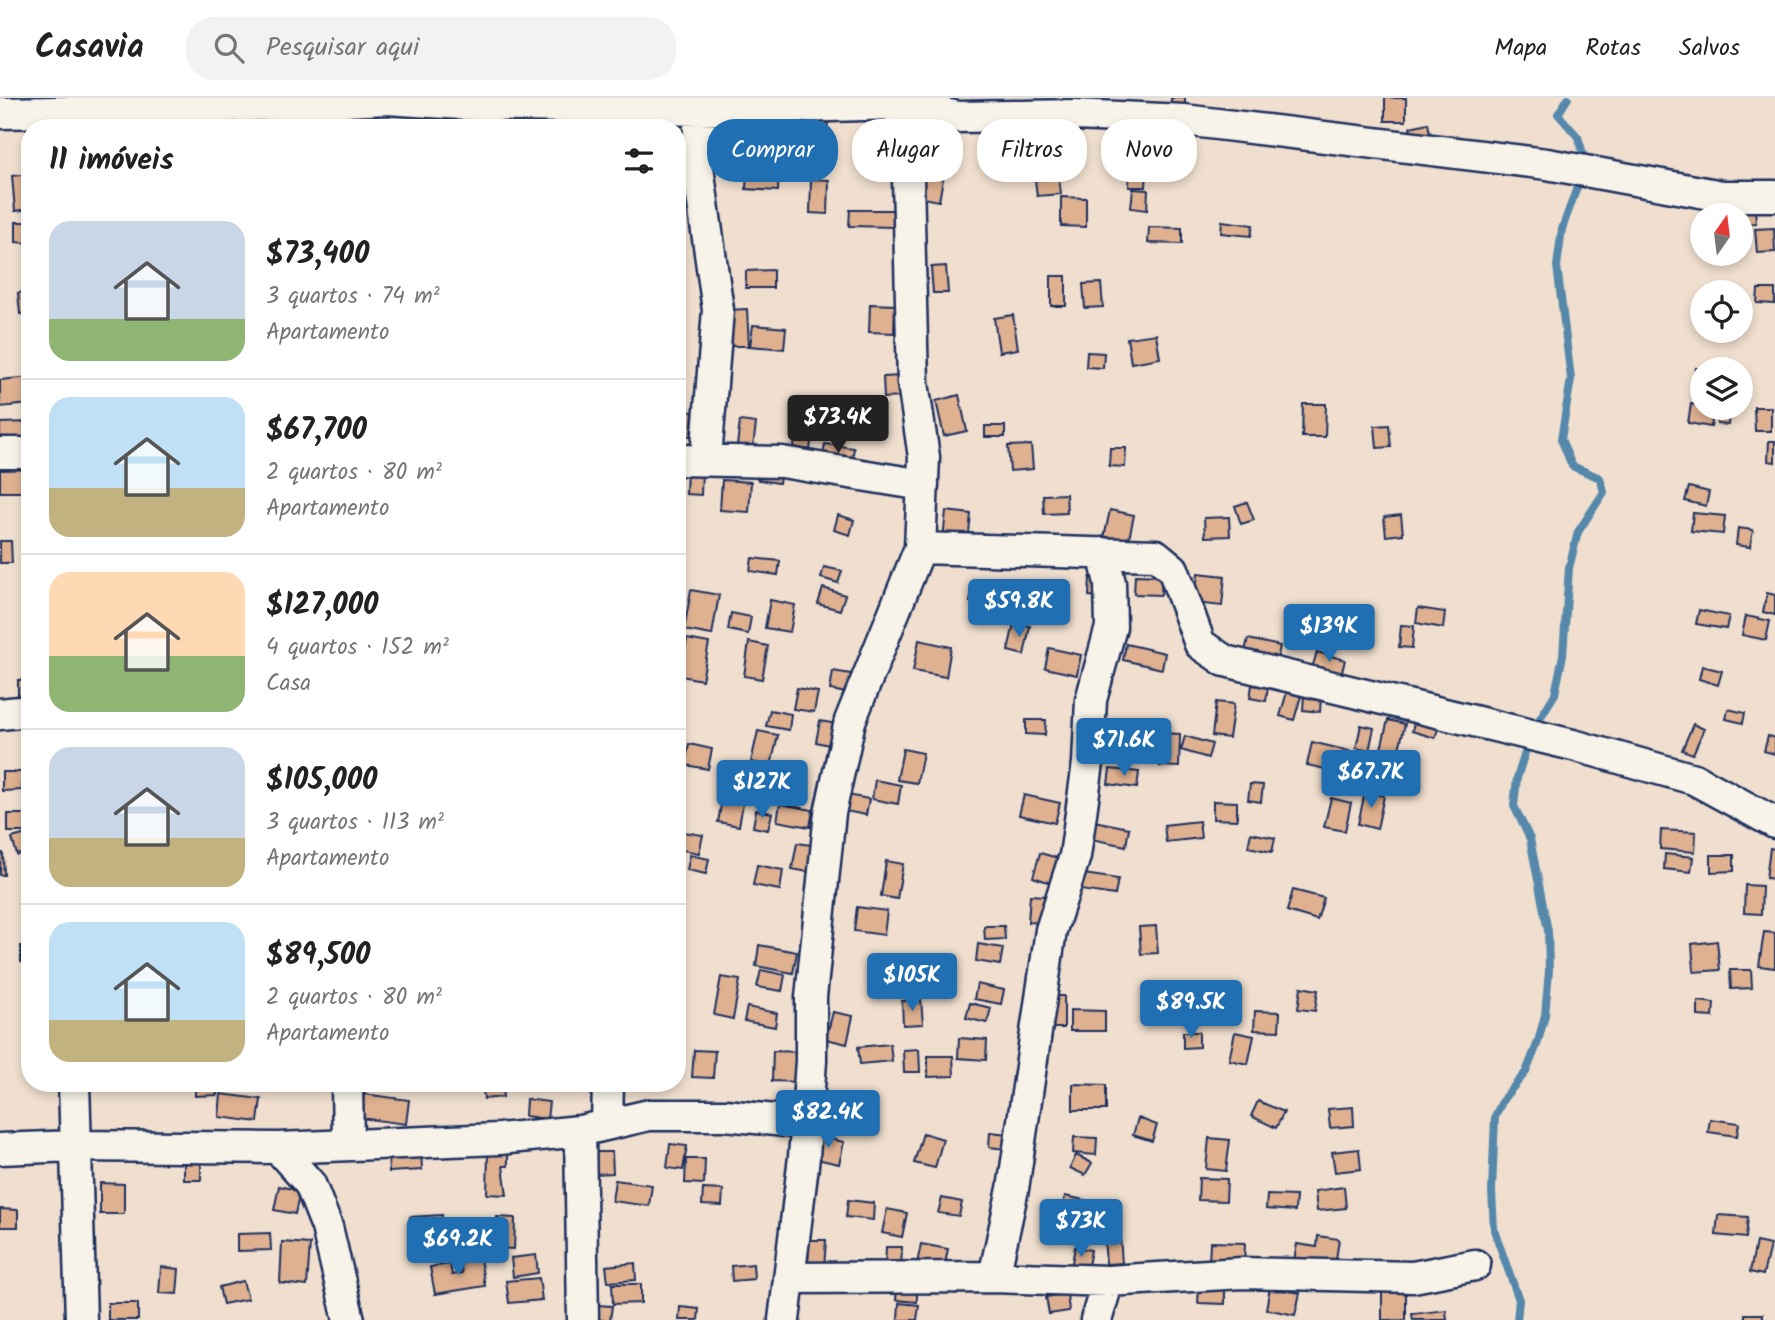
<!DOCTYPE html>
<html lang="pt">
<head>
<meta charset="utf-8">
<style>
	body { margin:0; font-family:Kalam,sans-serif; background:#f2f2f2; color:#222; height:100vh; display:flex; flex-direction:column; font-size:26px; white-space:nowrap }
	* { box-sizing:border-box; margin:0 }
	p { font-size:23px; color:#767676 }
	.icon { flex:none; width:38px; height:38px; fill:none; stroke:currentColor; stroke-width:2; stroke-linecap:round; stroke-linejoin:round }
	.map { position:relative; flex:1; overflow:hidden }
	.sheet { position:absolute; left:21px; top:21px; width:665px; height:973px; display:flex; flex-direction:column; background:#fff; border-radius:28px; box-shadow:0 4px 10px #0003 }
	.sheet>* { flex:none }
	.guide { position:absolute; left:707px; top:21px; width:665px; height:63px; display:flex; gap:14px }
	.needle { width:46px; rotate:14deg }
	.tools { position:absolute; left:1690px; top:105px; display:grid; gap:14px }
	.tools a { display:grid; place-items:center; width:63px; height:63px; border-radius:50%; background:#fff; box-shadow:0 4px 10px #0003; font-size:35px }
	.price { position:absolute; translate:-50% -60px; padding:0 16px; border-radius:7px; background:#1f6fb2; color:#fff; font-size:23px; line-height:46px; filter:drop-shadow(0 2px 4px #0008) }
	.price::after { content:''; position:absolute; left:50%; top:42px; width:21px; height:16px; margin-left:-10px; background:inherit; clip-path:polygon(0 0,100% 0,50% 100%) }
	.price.on { background:#222; color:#fff }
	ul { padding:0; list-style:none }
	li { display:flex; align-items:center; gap:21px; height:175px; padding:0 28px }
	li+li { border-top:2px solid #e0e0e0 }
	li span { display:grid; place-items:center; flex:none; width:196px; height:140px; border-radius:21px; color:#555 }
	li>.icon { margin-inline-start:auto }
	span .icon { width:84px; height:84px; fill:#fffc; stroke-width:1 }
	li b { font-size:30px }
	h2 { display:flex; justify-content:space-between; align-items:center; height:84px; padding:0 28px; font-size:30px }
	.chip { padding:0 24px; border-radius:28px; background:#fff; box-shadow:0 4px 10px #0003; font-size:24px; line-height:63px }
	.chip.on { background:#1f6fb2; color:#fff }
	header { display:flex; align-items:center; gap:42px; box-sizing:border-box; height:98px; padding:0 35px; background:#fff; border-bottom:2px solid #e0e0e0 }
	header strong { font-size:33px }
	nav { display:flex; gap:38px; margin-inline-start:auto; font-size:24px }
	.search { width:490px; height:63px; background:#f2f2f2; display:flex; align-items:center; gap:18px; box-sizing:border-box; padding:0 24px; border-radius:28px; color:#767676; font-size:26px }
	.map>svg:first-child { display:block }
</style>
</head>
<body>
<header>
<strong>Casavia</strong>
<div class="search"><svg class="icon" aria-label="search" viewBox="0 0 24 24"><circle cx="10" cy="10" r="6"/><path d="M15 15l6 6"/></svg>Pesquisar aqui</div>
<nav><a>Mapa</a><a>Rotas</a><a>Salvos</a></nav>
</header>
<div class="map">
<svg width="1775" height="1222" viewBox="0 0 1775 1222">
	<rect width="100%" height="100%" fill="#f0dfce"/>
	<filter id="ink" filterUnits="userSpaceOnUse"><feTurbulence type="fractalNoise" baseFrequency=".0143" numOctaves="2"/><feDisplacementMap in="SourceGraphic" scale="14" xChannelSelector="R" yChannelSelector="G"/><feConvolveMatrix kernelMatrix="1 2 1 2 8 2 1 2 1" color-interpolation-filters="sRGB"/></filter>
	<g filter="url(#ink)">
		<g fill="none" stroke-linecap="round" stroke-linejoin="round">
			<path stroke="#58a" stroke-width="8" d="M1568 0 1558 16 1578 39 1586 66
				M1534 630 1555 596 1563 557 1569 470 1578 434 1604 394 1600 380 1572 368 1561 341 1571 281 1557 168 1562 131 1581 78
				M1517 1222 1519 1202 1494 1132 1492 1093 1495 1018 1504 1000 1526 974 1538 944 1545 917 1549 873 1548 833 1530 741 1514 708 1517 680 1529 642"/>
		</g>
		<path fill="#dfb190" stroke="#1b2f5e" stroke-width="2" d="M1171 0H1185V15H1170Z
			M1385 0H1406V23H1385Z
			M292 16 316 18 315 30H291Z
			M813 23 828 25 825 49 810 47Z
			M1428 25 1430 36 1412 39 1410 29Z
			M756 26 776 27 775 47H755Z
			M1054 42 1073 47 1070 60 1051 55Z
			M792 43 809 45 807 70 790 69Z
			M867 50H894L893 70H867Z
			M953 56 955 72 930 74 929 58Z
			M1130 56 1148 57 1146 89H1129Z
			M1036 57 1042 66 1026 76 1020 67Z
			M747 72 779 73 778 93 746 91Z
			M30 76V111L15 113 12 78Z
			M921 77 943 81 939 103 917 99Z
			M1059 80 1061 96 1037 98 1035 82Z
			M811 81 829 82 828 116 810 115Z
			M1133 91 1148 92 1147 112 1131 110Z
			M1061 99 1086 100V129L1061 128Z
			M677 106H684V122H677Z
			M1734 111H1755L1756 125 1741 126V117H1734Z
			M850 112H896L895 129 849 128Z
			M1222 123 1253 127 1251 138 1221 135Z
			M16 124H30V145L16 144Z
			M1149 129 1182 130V146L1148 145Z
			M1774 130 1775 154 1757 155 1755 131Z
			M946 168 948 195H933L931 169Z
			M773 172V190H746V173Z
			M1051 178H1066V208H1051Z
			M1101 185 1103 209 1085 210 1083 186Z
			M1758 191H1775V206L1757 205Z
			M677 193 682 221 677 222Z
			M30 194V215L20 216 18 195Z
			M870 206 895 207 894 235 869 234Z
			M747 211 749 248H727L726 212Z
			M1013 217 1018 251 999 254 994 220Z
			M753 227 786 230 784 251 750 248Z
			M1156 236 1160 260 1131 265 1127 240Z
			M1087 254 1104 255 1103 270 1086 269Z
			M1696 270 1703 272V289L1692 287Z
			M902 278 903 299 884 300 883 279Z
			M30 279V306L0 309V282Z
			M959 297 967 333 944 338 936 303Z
			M1303 306H1326L1325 339H1302Z
			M1691 306 1714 310 1711 329 1688 325Z
			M1754 309H1771V333H1755Z
			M1718 310H1730L1728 327 1717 326Z
			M677 312 693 314 691 338 677 337Z
			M740 323 756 325 753 350 737 348Z
			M30 324V344L0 345V325Z
			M797 325 813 327 810 352 794 349Z
			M1389 327 1391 349 1377 350 1375 328Z
			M985 328H1005V339H985Z
			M1769 343H1775V364L1768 363Z
			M825 346 854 350 851 368 822 364Z
			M1031 347 1033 371 1010 373 1008 348Z
			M1110 350H1126L1125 369 1109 368Z
			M687 370 702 371 701 397 686 396Z
			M759 370 781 373 779 385 758 382Z
			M26 371 27 394H0V372Z
			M722 382 751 384 749 414 720 412Z
			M1689 389 1709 394 1706 408 1685 403Z
			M1066 396 1067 415 1044 416 1043 397Z
			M1247 404 1254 422 1241 426 1235 408Z
			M1110 412 1134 417 1128 445 1104 440Z
			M946 413 971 416 968 444 943 441Z
			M1693 415 1725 418 1723 436 1691 433Z
			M838 417 854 422 850 437 834 432Z
			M1401 417 1403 436 1386 438 1384 419Z
			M1229 419 1230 438 1205 439 1204 420Z
			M1738 430 1753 432 1750 449 1736 447Z
			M0 443H11L12 465H0Z
			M752 460 780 463 778 477 750 473Z
			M824 469 842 473 838 485 821 480Z
			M30 475V505H23V476Z
			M1198 475 1225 478 1222 508 1195 505Z
			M1135 477 1162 478 1161 497 1134 496Z
			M1090 479 1106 480 1105 499 1089 498Z
			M823 490 845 497 840 512 818 506Z
			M973 490 1002 496 999 510 970 504Z
			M691 492 719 497 712 537 684 532Z
			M1767 495 1775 497V517L1763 514Z
			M770 502 795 507 790 534 765 530Z
			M1418 510 1445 514 1443 530 1416 525Z
			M1699 512 1729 518 1726 531 1696 526Z
			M731 515 751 519 748 536 728 532Z
			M1746 518 1770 523 1766 542 1742 537Z
			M1014 525 1030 528 1024 557 1008 553Z
			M1401 527 1414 528 1412 550 1399 549Z
			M687 541 709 545 702 582 681 578Z
			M1248 541 1280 548 1277 563 1244 557Z
			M919 542 951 549 946 579 913 573Z
			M749 544 768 548 762 581 744 578Z
			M1126 546 1165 555 1162 571 1123 562Z
			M1049 550 1081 557 1077 577 1045 570Z
			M1317 554 1345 562 1341 578 1312 570Z
			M1702 568 1722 573 1718 587 1699 581Z
			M833 573 851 576 847 595 830 592Z
			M18 582H30V604L18 605Z
			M1252 587 1268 589 1266 603 1250 600Z
			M797 590 818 594 814 614 793 611Z
			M1287 594 1301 598 1294 622 1280 618Z
			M1304 597 1321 598 1320 614 1303 612Z
			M1216 604 1234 606 1229 640 1212 638Z
			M1728 611 1745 615 1743 625 1726 621Z
			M770 612 791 616 789 632 766 628Z
			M1415 621 1439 628 1435 640 1412 633Z
			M1026 622H1046L1045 637 1026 636Z
			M1388 622 1405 626 1397 659 1380 655Z
			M820 623 837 626 833 648 816 644Z
			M1693 626 1704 631 1693 656 1682 652Z
			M1361 627 1374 630 1369 653 1356 650Z
			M758 633 778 637 771 668 751 664Z
			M1161 635 1180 636 1179 669 1160 668Z
			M1185 638 1212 646 1208 660 1181 652Z
			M1768 638 1775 640V656L1764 653Z
			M1312 644 1349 653 1344 675 1307 667Z
			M689 646 712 651 708 671 685 667Z
			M903 651 923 655 917 685 897 682Z
			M785 670 804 674 802 687 782 683Z
			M1110 671 1139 674 1137 690 1108 686Z
			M2 674H22V692L2 693Z
			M875 682 901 687 898 706 872 701Z
			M1250 686 1263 687 1261 704 1248 702Z
			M1365 694 1384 698 1377 731 1358 726Z
			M723 696 744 700 739 728 718 724Z
			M847 697 869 701 866 717 845 713Z
			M1024 697 1060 705 1055 725 1019 717Z
			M1331 700 1351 705 1345 733 1324 729Z
			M1213 703 1237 704V722L1213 721Z
			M780 706 813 712 810 729 777 723Z
			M756 712 772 715 768 732 753 729Z
			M8 716H30V734H8Z
			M1094 723 1129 730 1126 748 1091 741Z
			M1199 723 1201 740 1166 744 1164 727Z
			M1661 732 1696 734 1695 754 1660 751Z
			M677 733 703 737 699 755 677 751Z
			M30 735V753L17 757 12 740Z
			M1251 735 1275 740 1272 754 1248 749Z
			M797 745 819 748 814 775 792 771Z
			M1770 750 1775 751V781L1766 780Z
			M0 755H3L4 777H0Z
			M1040 755 1058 760 1051 785 1033 779Z
			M1665 756 1693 759 1691 774 1664 771Z
			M690 757 709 761 706 776 687 772Z
			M1711 757H1734V773L1711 774Z
			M886 763 903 766 897 801 881 798Z
			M757 767 783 772 780 792 753 787Z
			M1084 776 1118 781 1115 797 1081 792Z
			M1745 787 1762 788 1761 816 1744 815Z
			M1293 792 1324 800 1317 822 1287 813Z
			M1030 797 1045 798 1043 825 1028 824Z
			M857 809 887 813 884 837 854 833Z
			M984 828H1004L1005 841 985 842Z
			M1156 828 1158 855 1141 856 1139 829Z
			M1764 834 1775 835V870L1759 868Z
			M1717 843 1720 872 1694 874 1692 846Z
			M978 846 1003 850 1000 867 976 863Z
			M759 847 797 854 793 875 756 868Z
			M21 848H30V865L21 864Z
			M761 872 785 877 782 893 757 889Z
			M1730 872H1751L1752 890 1731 891Z
			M721 879 740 882 733 921 714 917Z
			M977 886 1004 892 1001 906 974 901Z
			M1301 889 1318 892 1315 913 1298 911Z
			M1047 898H1064V930H1046Z
			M921 902 923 926 903 927 902 903Z
			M1698 903 1714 905 1713 919 1698 918Z
			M970 905 991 910 987 925 966 920Z
			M747 909 777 915 775 929 744 923Z
			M1070 912 1105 913V933H1070Z
			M1255 913 1280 914 1279 933 1254 932Z
			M833 914 853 918 847 946 826 941Z
			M1183 934H1199V949L1183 950Z
			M1235 934 1254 938 1248 966 1229 962Z
			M959 940 987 942 986 962 958 960Z
			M890 946 892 963 860 966 858 949Z
			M919 951 920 974H904L903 952Z
			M694 952 715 953 713 980 692 979Z
			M773 953 800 954 799 984 772 983Z
			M928 958H953L954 978 928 979Z
			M195 985H216L217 997 195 998Z
			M482 985H502L503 999 484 1001Z
			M1073 986 1106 987V1012H1073Z
			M221 996 261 1001 258 1024 219 1019Z
			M364 996 409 1002 406 1026 360 1020Z
			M526 1001 549 1004 547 1021 525 1018Z
			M1258 1003 1284 1014 1276 1030 1251 1018Z
			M1353 1009 1354 1028 1330 1030 1328 1011Z
			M1138 1020 1157 1027 1152 1043 1133 1037Z
			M1710 1021 1739 1025 1737 1038 1708 1034Z
			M990 1034 1008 1036 1006 1051 989 1049Z
			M923 1035 943 1041 935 1070 914 1065Z
			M816 1038 844 1044 839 1066 812 1060Z
			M1074 1039 1097 1040 1096 1057 1073 1055Z
			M1209 1040 1230 1042 1226 1073 1206 1071Z
			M670 1046 687 1048 683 1072 667 1070Z
			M1359 1051 1361 1071 1335 1074 1332 1054Z
			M421 1052 422 1072 389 1074 388 1054Z
			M594 1054H612L613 1075 595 1076Z
			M488 1055 508 1056V1068H503L507 1097 487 1096Z
			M1076 1057 1092 1065 1085 1077 1070 1070Z
			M686 1061H705L704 1086 685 1085Z
			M184 1065H201V1082H184Z
			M1199 1080 1227 1081 1226 1103 1198 1102Z
			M615 1082 652 1087 649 1108 612 1103Z
			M100 1085 124 1086V1116H100Z
			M279 1088 300 1093 295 1116 274 1112Z
			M1344 1089 1346 1110 1317 1113 1315 1093Z
			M703 1091 723 1092 722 1108 702 1107Z
			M1267 1097 1296 1098 1295 1113 1266 1111Z
			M1065 1098 1089 1103 1085 1123 1061 1118Z
			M942 1100 962 1104 959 1118 938 1115Z
			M848 1102 874 1105 873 1122 846 1119Z
			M0 1111 18 1112V1129H0Z
			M887 1111 907 1115 902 1139 882 1135Z
			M442 1117 443 1138 411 1140 410 1119Z
			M1718 1117 1748 1119 1746 1140 1716 1137Z
			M497 1119 515 1120 514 1151 496 1150Z
			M270 1135 271 1152 237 1153V1136Z
			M1120 1138 1122 1165 1106 1166 1104 1139Z
			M1318 1138 1339 1141 1334 1175 1293 1168 1297 1146 1317 1149Z
			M809 1142H826L824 1171 808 1170Z
			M282 1144 310 1146 307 1188 280 1185Z
			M1210 1144 1245 1145 1244 1169 1209 1167Z
			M1756 1144 1770 1147 1763 1177 1750 1174Z
			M921 1146 948 1151 944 1171 917 1166Z
			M886 1149H902L901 1172 885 1171Z
			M1075 1149 1091 1152 1087 1173 1071 1170Z
			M536 1157 538 1175 513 1179 511 1160Z
			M480 1161 485 1188 435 1196 430 1169 450 1166 452 1177 462 1175 460 1164Z
			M635 1165 636 1182 608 1184 606 1168Z
			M753 1166 754 1181 732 1183 731 1168Z
			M161 1169 179 1171 177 1196 159 1195Z
			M539 1180 542 1202 509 1205 506 1183Z
			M243 1183 248 1201 223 1206 219 1189Z
			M612 1186H641V1205L613 1206Z
			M897 1189 917 1190V1204L896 1202Z
			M1270 1189 1300 1195 1295 1217 1266 1211Z
			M1199 1190 1225 1191V1206L1198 1205Z
			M1382 1193H1406V1222H1382Z
			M1067 1196 1069 1213 1049 1216 1046 1199Z
			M108 1205H138V1222H108Z
			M899 1205 919 1207 917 1222H898Z
			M596 1207 612 1208 610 1222H595Z
			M680 1209 699 1211 698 1222H679Z
			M1446 1212 1447 1222H1413L1412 1216Z
			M1745 1216H1763V1222H1745Z"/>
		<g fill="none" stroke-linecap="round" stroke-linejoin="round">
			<defs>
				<path id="minor" d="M701 0 697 62 718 212 706 360
					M0 15 165 12 387 1 476 7 699 12 898 6 958 19 1075 17 1184 22 1547 66 1722 98H1775
					M0 355H30
					M677 362 782 364 923 387
					M920 450 1156 457 1173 471 1200 546 1225 563 1573 647 1694 681 1775 725
					M0 616 30 613
					M74 985 81 1222
					M347 985 348 1046
					M607 1026 608 985
					M580 1033 583 1222
					M278 1050 310 1086 327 1129 349 1222
					M0 1051 74 1048 278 1050 499 1041 580 1033 649 1017H725L805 1025
					M994 1179 1013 1091 1051 832 1075 758 1088 665 1091 602 1111 529 1110 485 1103 455
					M789 1180 994 1179 1108 1183 1242 1175 1413 1179 1475 1167
					M784 1222 804 1059 811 963V899L830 715 850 623 920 450 924 359 913 285 908 80 898 0
					M1096 1222 1108 1183"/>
			</defs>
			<use href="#minor" stroke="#1b2f5e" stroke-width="35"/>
			<use href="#minor" stroke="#f7f3e8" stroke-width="30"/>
		</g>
	</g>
</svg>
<div class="tools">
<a><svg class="needle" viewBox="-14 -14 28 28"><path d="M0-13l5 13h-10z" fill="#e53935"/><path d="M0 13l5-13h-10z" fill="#767676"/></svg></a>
<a><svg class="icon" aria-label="locate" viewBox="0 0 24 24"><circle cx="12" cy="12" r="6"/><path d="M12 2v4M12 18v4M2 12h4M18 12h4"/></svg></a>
<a><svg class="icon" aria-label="layers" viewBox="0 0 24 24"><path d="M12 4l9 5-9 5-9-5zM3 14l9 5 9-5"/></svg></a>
</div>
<b class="price on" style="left:838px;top:357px">$73.4K</b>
<b class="price" style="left:1019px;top:541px">$59.8K</b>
<b class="price" style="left:1329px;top:566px">$139K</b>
<b class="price" style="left:1124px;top:680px">$71.6K</b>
<b class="price" style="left:1371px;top:712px">$67.7K</b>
<b class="price" style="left:762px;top:722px">$127K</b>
<b class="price" style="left:912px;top:915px">$105K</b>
<b class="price" style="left:1191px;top:942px">$89.5K</b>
<b class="price" style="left:828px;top:1052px">$82.4K</b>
<b class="price" style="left:1081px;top:1161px">$73K</b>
<b class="price" style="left:458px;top:1179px">$69.2K</b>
<div class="guide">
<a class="chip on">Comprar</a>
<a class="chip">Alugar</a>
<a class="chip">Filtros</a>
<a class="chip">Novo</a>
</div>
<section class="sheet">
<h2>11 imóveis<svg class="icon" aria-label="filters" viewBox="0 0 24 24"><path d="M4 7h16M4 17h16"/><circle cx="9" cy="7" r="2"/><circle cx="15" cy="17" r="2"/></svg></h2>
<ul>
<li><span style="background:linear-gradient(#c9d6e8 70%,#8fb573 0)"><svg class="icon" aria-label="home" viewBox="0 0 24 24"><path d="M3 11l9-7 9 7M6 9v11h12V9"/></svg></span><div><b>$73,400</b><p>3 quartos · 74 m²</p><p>Apartamento</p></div></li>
<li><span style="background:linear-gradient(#bfe0f5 65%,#c2b280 0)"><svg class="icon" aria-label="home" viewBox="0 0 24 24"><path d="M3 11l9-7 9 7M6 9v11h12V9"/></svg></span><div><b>$67,700</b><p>2 quartos · 80 m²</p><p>Apartamento</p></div></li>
<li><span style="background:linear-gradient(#ffd9b3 60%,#8fb573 0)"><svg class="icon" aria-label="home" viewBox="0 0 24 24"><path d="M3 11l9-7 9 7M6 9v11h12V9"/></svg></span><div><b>$127,000</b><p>4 quartos · 152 m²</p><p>Casa</p></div></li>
<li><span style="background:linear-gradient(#c9d6e8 65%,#c2b280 0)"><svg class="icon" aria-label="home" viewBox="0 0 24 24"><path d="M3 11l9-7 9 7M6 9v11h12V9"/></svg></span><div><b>$105,000</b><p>3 quartos · 113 m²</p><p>Apartamento</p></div></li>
<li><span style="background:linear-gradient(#bfe0f5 70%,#c2b280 0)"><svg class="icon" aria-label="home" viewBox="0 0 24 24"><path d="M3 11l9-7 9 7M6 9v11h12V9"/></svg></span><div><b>$89,500</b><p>2 quartos · 80 m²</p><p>Apartamento</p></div></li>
</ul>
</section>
</div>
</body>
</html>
